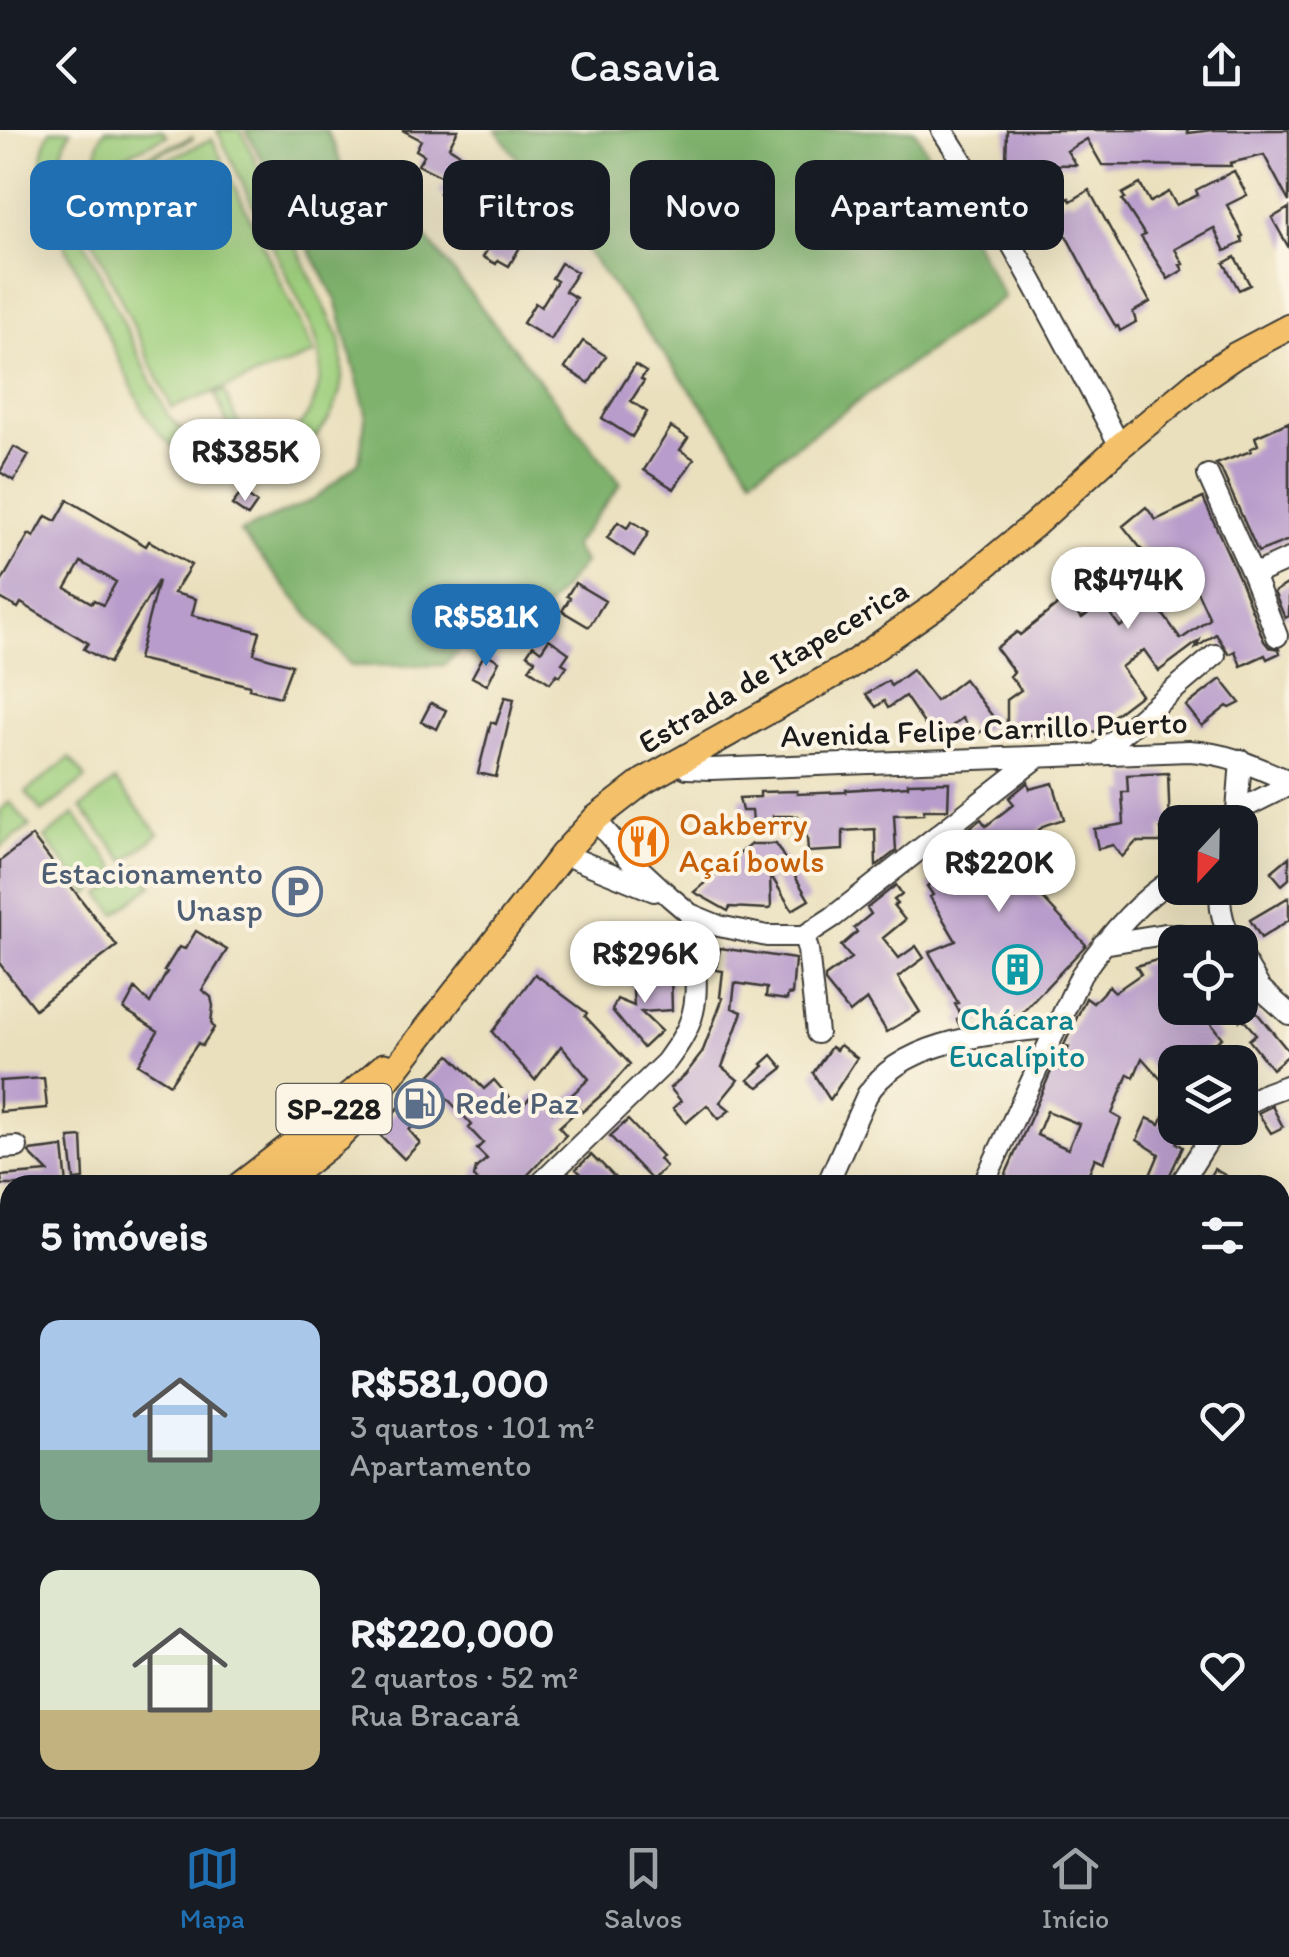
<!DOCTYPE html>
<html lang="pt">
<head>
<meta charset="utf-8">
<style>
	body { margin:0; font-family:Itim,sans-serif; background:#242831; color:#f1f3f6; height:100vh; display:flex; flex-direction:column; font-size:38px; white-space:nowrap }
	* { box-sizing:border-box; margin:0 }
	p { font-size:32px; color:#9ea1a6 }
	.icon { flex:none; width:55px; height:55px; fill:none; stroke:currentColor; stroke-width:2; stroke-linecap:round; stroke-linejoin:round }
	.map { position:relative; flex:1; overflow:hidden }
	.panel { position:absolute; left:0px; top:1045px; width:1290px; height:642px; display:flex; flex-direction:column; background:#171b24; border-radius:30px 30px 0 0; box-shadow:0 10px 40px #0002 }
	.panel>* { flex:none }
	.top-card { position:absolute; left:30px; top:30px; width:1230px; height:90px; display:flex; gap:20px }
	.needle { width:65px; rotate:202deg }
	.buttons { position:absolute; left:1158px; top:675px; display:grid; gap:20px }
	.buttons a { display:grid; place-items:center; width:100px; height:100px; border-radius:20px; background:#171b24; box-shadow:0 10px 40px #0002; font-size:50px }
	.price { position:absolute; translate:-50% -85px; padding:0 22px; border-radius:35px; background:#fff; color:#222; font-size:32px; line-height:65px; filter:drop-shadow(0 2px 5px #0008) }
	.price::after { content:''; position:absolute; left:50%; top:60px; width:30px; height:22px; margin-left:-15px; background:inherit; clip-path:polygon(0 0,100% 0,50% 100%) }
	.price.current { background:#1f6fb2; color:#fff }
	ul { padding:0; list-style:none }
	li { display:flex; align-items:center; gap:30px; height:250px; padding:0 40px }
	li span { display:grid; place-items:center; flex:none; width:280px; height:200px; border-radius:20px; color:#555 }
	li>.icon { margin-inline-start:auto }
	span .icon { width:120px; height:120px; fill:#fffc; stroke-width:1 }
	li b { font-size:42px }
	h2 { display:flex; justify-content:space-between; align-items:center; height:120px; padding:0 40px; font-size:42px }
	.chip { padding:0 35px; border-radius:20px; background:#171b24; box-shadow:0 10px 40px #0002; font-size:35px; line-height:90px }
	.chip.current { background:#1f6fb2; color:#fff }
	header { display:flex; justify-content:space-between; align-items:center; height:130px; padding:0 40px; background:#171b24; font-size:45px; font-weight:600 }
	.menu { display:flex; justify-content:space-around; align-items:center; height:140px; border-top:2px solid #363941; background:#171b24; font-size:28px; color:#9ea1a6 }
	.menu a { display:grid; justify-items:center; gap:5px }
	.menu .current { color:#1f6fb2 }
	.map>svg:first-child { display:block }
</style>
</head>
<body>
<header><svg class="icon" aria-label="back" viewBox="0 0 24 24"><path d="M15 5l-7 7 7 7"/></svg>Casavia<svg class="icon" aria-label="share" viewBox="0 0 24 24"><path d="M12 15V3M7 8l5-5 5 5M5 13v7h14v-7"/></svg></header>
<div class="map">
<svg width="1289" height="1687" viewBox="0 0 1289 1687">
	<rect width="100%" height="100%" fill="#fcf5e5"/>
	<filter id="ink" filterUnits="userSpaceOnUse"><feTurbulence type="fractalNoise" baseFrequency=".01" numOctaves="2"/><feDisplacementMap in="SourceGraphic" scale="20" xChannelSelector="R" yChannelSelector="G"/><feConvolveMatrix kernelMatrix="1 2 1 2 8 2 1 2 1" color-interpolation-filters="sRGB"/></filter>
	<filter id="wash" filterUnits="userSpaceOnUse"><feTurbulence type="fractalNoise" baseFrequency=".0048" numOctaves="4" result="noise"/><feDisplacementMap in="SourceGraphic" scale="40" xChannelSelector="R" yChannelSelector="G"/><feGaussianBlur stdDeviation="2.25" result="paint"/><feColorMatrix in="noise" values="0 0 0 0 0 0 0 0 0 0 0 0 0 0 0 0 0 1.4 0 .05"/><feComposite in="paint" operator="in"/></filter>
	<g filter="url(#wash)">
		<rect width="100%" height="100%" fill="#eae0bd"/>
		<path fill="#9fcf7e" stroke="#5e764d" stroke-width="2.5" d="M50 0H71C59 21 58 41 62 64L167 284C186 307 209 321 239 321L215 264 224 261 250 320C309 314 333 253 314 202L217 0H241L340 209C365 336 205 392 143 280L44 70C39 46 40 23 50 0Z
			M105 0H162L167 6 100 37C96 24 96 12 105 0Z
			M192 7 193 9 72 63 69 57Z
			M212 9 315 224 172 278 75 71Z
			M70 628 86 648 42 682 26 662Z
			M115 651 159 704 125 731 81 678Z
			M10 672 30 696 0 718V680Z
			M74 684 118 741 89 765 45 708Z
			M139 736 152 755 116 784 101 765Z"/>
		<path fill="#7fb26d" stroke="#4e6744" stroke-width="2.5" d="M246 0H326L335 17 368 113 418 97 621 354 573 416 584 433 540 486 482 534 461 519 444 535 351 536 240 402 315 369 359 332 366 283 336 170Z
			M496 0H915L1004 167 752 347 723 303Z"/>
		<g id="blocks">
			<path fill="#b89ccb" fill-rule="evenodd" d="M402 0H458L449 17 495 46 498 43 511 50 502 66 486 56 470 82 439 63 447 49 418 35 424 25 416 20 421 10Z
				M1007 0H1188V3L1212 0H1289V72L1264 25 1230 33 1231 36 1102 35 1087 9 1067 21 1076 35 1020 34 1006 32Z
				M1234 41 1247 65 1227 75 1243 106 1241 107 1243 112 1225 121 1214 98 1175 119 1183 134 1180 135 1183 140 1168 149 1141 107 1145 105 1122 70 1125 68 1122 64 1140 54 1150 72 1169 62 1176 75 1198 65 1196 60Z
				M1089 60 1150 172 1133 182 1136 192 1120 201 1118 196 1116 197 1103 175 1054 83 1056 82 1053 77 1069 68 1071 71Z
				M1289 78V118L1272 88Z
				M510 81 533 95 509 136 498 130 496 134 483 127Z
				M1235 127 1250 155 1239 160 1224 133Z
				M561 133 577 142 565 161 576 168 551 210 523 193 535 173 541 177 557 151 552 148Z
				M583 211 606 226 589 253 565 238Z
				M635 235 646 242 641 249 644 251 631 271 647 282 632 307 602 288Z
				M1289 292V410L1258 422 1221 339 1216 334 1251 321 1250 319 1258 315 1255 307Z
				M671 297 688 308 680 320 694 329 674 359 644 340Z
				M14 317 29 325 14 351 0 342Z
				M242 362 257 373 248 386 232 375Z
				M1203 368 1240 450 1264 511 1269 517 1279 519 1280 523 1267 529 1265 525 1241 536 1235 521 1229 524 1216 504 1196 518 1199 511 1159 541 1144 520 1121 537 1141 565 1104 593V601L1015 606V597H1007V570L1021 560 1010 546 1014 542 996 518 1017 502 1020 505 1066 468 1082 488 1102 473 1120 497 1154 472 1181 509 1210 489 1190 446 1159 470 1151 459 1161 451 1146 433 1150 430 1123 396 1146 377 1156 390Z
				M68 370 146 416 149 411 191 435 174 463 196 469 192 485 260 502 254 524 292 535 280 567 249 559 250 556 138 529 158 451 109 533 84 519 88 513 21 473 18 478 0 468V454L29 404 34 407 46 386 56 391ZM81 432 116 452 103 475 94 470 92 473 66 458Z
				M632 391 649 402 634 426 607 408 618 392 627 398Z
				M575 453 605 471 589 497 562 481 570 468 567 466Z
				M1289 453V486L1285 488 1274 462Z
				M549 509 569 523 562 533 567 536 560 546 557 544 550 553 529 539 535 530 527 524 533 515 541 521Z
				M485 523 499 531 487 555 472 547Z
				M912 540 936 571 964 549 997 592 975 605 962 588 944 603 939 596 936 598 933 594 927 598 905 566 888 578 884 571 876 577 866 564 888 551 891 556Z
				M1221 549 1240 573 1230 578 1227 576 1202 596 1186 576Z
				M505 567 514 569 496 647 478 643 491 592 496 594Z
				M431 573 446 580 437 599 421 592Z
				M1168 643 1170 697 1161 698 1162 712H1136L1122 727 1113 715 1098 719 1094 699 1124 694 1122 662H1128L1127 645Z
				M949 652 948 680H924V684L894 685 896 721 876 736 875 699 843 701V720L808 722 807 707 800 708 798 686H773V690L753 691 752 681H742L739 668 760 667V662L797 661V664L846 662V660L908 656V653Z
				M1028 652 1030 659 1053 653 1064 689 1045 695 1028 709 1026 707 1006 722 1012 730 1009 732 1086 815 1020 885 960 896 957 890 962 887 955 874 958 873 929 822 956 811 930 767 933 765 927 756 934 751 926 740 939 731 935 725 981 689 986 696 1014 674 1009 668Z
				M32 706 117 816 35 879 0 834V731Z
				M751 714H776L809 770 792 780 770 744 771 778 768 779 730 777 728 781 694 762Z
				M1289 727V749L1282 755 1271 742Z
				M896 755 902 764 894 770 897 773 894 776 905 790 883 808 899 828 916 816 924 828 898 847 920 882 887 902 867 869 850 883 825 852V847L851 828 841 816 857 802 854 798 871 784 867 778Z
				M1289 767V790L1261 808 1250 790Z
				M646 798 655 814 662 811 668 825 632 844V833L621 811Z
				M196 801 227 820 202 860 211 867 213 876 211 893 214 898 202 916 198 913 170 954 138 934 158 901 124 879 135 859 150 873 167 842 164 841 179 817 185 819Z
				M720 818 795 829 792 865 788 864 787 870 766 867 767 858 735 853 732 878 742 882 722 937 738 950 720 972 730 980 719 989 707 975 686 993 673 978 681 971 670 958 685 945 702 923 723 868 720 867 723 841 716 840Z
				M1160 829 1172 830 1168 872 1175 864V878H1199L1222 908 1189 932H1175V998H1184L1177 1013 1183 1017 1165 1055H1146L1159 1024 1137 1010 1147 988 1160 994 1174 964 1142 928 1134 947 1128 944 1112 984 1121 989 1104 1032 1095 1028 1084 1055H1001L1053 937 1059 939 1069 917 1064 915 1086 868 1093 873 1109 856 1115 862 1141 844 1136 836ZM1047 981 1079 994 1068 1019 1037 1005Z
				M535 844 587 883 585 886 630 934 606 961 582 982 579 979 559 997 566 1005 518 1055H482L474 1047 476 1038 487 1029 477 1019 483 1013 469 998 472 995 444 965 409 1000 420 1013 404 1029 376 1001 450 925 484 959 494 950 519 979 535 963 553 982 589 949 561 916 535 950 492 902Z
				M671 844 672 880 641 882 661 901 643 918 612 880 617 869 634 876 632 847Z
				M1240 855 1257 874 1253 878 1289 922V925L1272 939 1249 910 1256 904 1242 888 1240 890V887L1231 878H1240Z
				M840 915 857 928 830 970 813 943 831 917 836 920Z
				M772 925 783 938 759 957 748 950 764 936 762 934Z
				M44 948 47 978 0 982V951Z
				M1272 976 1283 997 1271 1003 1258 983Z
				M628 990 662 1026 659 1029 666 1037 652 1050 610 1006Z
				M82 1007 84 1049 74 1050 69 1008Z
				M63 1017 67 1055H2L1 1046 48 1042 29 1023 30 1021Z
				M591 1025 598 1032 599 1031 622 1055H592L576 1039Z
				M1214 1039 1243 1055H1205Z"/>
		</g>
	</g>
	<g filter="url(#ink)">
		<use href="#blocks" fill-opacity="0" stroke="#3b3934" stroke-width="2.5"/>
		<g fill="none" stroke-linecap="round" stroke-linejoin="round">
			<defs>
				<path id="minor" d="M942 0C1009 101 1063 209 1120 316
					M1208 345 1253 445 1277 506
					M1253 445 1289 429
					M1099 623 1215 525
					M680 630 687 638 711 639 1189 621C1227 623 1254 636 1289 651
					M1237 681 1289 655
					M595 689 630 730 670 767 690 784 719 796 767 806H804L833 787 1037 628
					M1232 692 1237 681 1241 630
					M563 724 654 761
					M1221 758C1218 778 1223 795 1233 812
					M804 806 808 820 817 903
					M1103 814 1165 804 1180 805 1204 812
					M1240 824 1260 858 1289 884
					M1240 977 1267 963 1289 955
					M0 1018 17 1017
					M539 1055 666 932C677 917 689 900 693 882 700 854 692 813 690 784
					M827 1055 867 965C903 908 994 904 1055 897
					M983 1055 1081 845C1106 809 1137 771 1175 748
					M1180 1055 1216 998
					M1280 1263 1289 1245
					M0 1459 10 1463
					M311 1678 325 1687
					M1263 1678 1273 1687
					M519 1687 525 1678
					M650 1687 653 1678
					M785 1687 789 1678
					M909 1687 912 1678"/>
				<path id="major" d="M240 1055 294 1013 384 936
					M279 1055 338 1008 355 991 563 724 595 689 644 651 849 536 941 472 1034 395 1120 316 1201 249 1236 225 1289 197
					M0 1243 10 1235"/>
			</defs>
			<use href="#minor" stroke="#3b3934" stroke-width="24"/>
			<use href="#major" stroke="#3b3934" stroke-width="29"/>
			<use href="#minor" stroke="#fff" stroke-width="20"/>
			<use href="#major" stroke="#f4c16b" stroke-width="25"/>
		</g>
	</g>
	<defs>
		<symbol id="restaurant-ring" viewBox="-11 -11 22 22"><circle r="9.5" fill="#fcf5e5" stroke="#e8710a" stroke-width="1.5"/><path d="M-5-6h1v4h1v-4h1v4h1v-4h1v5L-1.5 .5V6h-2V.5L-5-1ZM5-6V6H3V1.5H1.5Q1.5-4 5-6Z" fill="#e8710a"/></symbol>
		<symbol id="parking-ring" viewBox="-11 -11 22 22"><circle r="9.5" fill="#fcf5e5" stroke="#5c6f8a" stroke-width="1.5"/><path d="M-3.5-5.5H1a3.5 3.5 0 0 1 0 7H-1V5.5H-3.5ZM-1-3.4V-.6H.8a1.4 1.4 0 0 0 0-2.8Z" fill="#5c6f8a"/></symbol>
		<symbol id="building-ring" viewBox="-11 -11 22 22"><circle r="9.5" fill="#fcf5e5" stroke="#0f9aa8" stroke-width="1.5"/><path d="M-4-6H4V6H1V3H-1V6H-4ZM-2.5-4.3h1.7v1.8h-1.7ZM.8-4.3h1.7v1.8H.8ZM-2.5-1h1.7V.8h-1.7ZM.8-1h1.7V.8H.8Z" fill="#0f9aa8"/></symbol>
		<symbol id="fuel-ring" viewBox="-11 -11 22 22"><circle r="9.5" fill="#fcf5e5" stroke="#5c6f8a" stroke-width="1.5"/><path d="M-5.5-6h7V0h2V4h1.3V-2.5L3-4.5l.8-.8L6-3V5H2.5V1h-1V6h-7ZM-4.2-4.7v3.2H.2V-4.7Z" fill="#5c6f8a"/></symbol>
	</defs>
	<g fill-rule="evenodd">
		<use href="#restaurant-ring" x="616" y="684" width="55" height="55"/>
		<use href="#parking-ring" x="270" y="734" width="55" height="55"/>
		<use href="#building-ring" x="990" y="812" width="55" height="55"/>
		<use href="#fuel-ring" x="392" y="946" width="55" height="55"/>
	</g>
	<g text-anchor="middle" stroke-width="8" stroke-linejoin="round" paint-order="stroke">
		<rect fill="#fcf5e5" stroke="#5f5d58" stroke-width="2.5" x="276.5" y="954" width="115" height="50" rx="8"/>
		<g font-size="30" font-weight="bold" fill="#1c1c1c">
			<text x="334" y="989">SP-228</text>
		</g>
		<g font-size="32" fill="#1c1c1c" stroke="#fcf5e5">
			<text transform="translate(773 536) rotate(-31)" y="11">Estrada de Itapecerica</text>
			<text transform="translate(984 599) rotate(-2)" y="11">Avenida Felipe Carrillo Puerto</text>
		</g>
		<g font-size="32" fill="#c56008" stroke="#fcf5e5" text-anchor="start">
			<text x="679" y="705">Oakberry<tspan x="679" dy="37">Açaí bowls</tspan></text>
		</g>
		<g font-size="32" fill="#4e5e75" stroke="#fcf5e5" text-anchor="end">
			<text x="263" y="754">Estacionamento<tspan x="263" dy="37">Unasp</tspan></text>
			<text x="455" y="984" text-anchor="start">Rede Paz</text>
		</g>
		<g font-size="32" fill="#0d838f" stroke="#fcf5e5">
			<text x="1017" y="900">Chácara<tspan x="1017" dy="37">Eucalípito</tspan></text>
		</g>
	</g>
</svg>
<div class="buttons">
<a><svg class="needle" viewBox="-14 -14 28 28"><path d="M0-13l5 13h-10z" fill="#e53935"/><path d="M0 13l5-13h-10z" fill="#9ea1a6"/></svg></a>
<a><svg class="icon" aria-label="locate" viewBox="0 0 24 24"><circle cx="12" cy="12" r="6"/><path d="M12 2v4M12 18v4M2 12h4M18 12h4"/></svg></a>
<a><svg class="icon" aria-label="layers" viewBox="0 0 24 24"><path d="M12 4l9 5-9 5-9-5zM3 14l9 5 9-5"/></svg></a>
</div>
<b class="price" style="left:245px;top:374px">R$385K</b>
<b class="price" style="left:1128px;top:502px">R$474K</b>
<b class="price current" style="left:486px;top:539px">R$581K</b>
<b class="price" style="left:999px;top:785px">R$220K</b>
<b class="price" style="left:645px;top:876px">R$296K</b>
<div class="top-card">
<a class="chip current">Comprar</a>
<a class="chip">Alugar</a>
<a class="chip">Filtros</a>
<a class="chip">Novo</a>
<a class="chip">Apartamento</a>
</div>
<section class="panel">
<h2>5 imóveis<svg class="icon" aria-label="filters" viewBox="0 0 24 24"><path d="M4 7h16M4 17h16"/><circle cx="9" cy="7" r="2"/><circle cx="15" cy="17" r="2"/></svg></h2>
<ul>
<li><span style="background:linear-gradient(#a9c7e8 65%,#7fa58c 0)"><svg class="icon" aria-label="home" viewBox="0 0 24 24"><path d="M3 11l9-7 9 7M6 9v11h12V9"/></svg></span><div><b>R$581,000</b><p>3 quartos · 101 m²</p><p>Apartamento</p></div><svg class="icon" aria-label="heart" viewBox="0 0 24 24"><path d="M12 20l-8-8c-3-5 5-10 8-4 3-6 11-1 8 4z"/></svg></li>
<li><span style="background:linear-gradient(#dfe7d0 70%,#c2b280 0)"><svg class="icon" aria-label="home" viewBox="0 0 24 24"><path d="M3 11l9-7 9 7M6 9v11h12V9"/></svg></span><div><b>R$220,000</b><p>2 quartos · 52 m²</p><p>Rua Bracará</p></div><svg class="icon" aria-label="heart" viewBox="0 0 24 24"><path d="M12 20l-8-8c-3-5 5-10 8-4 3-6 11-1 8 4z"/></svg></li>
</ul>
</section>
</div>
<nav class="menu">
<a class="current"><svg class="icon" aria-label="map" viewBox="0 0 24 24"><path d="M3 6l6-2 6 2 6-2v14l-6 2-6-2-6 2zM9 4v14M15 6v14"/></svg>Mapa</a>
<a><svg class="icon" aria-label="saved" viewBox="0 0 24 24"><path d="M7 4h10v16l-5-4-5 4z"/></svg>Salvos</a>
<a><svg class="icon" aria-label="home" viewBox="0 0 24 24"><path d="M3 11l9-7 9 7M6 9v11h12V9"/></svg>Início</a>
</nav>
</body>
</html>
